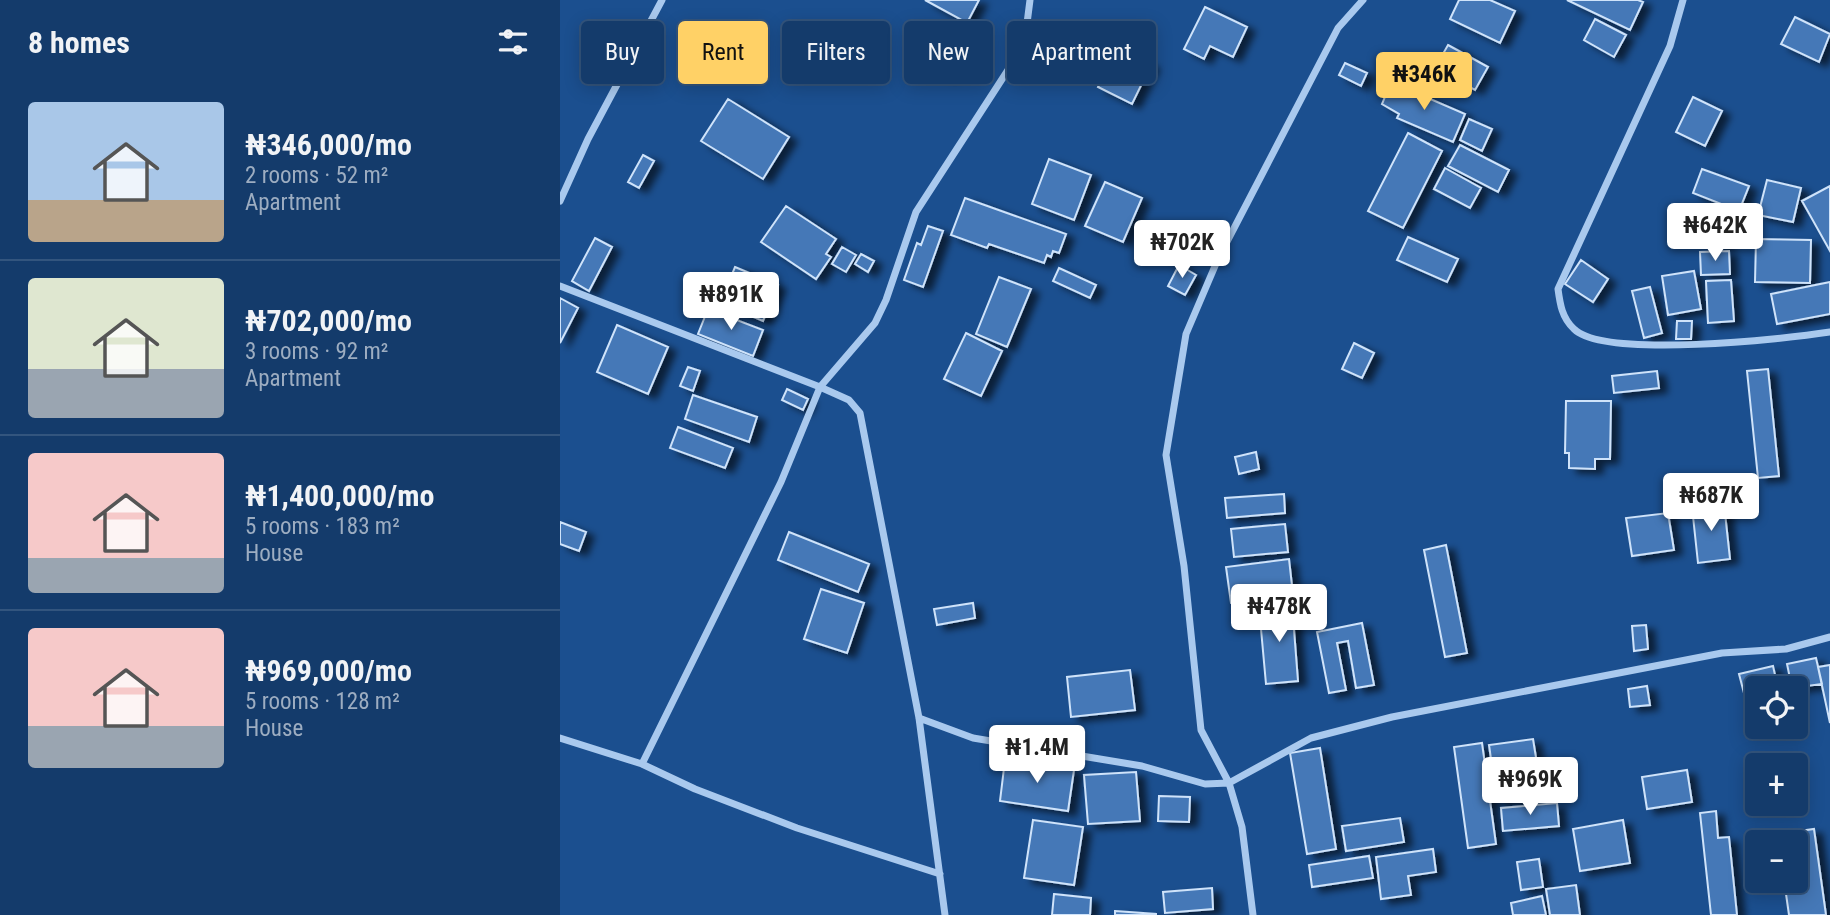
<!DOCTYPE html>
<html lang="en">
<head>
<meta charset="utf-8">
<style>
	body { margin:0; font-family:"Roboto Condensed",sans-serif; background:#1d4271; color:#f1f3f6; height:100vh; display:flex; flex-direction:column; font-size:26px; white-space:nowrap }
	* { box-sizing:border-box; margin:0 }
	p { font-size:23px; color:#9dadc1 }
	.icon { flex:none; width:38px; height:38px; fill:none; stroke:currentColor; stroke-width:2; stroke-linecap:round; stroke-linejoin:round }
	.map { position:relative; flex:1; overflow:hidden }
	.side { display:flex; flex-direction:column; background:#143b6b; width:560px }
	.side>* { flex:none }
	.hud { position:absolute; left:21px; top:21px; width:665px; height:63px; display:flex; gap:14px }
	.tools { position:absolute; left:1185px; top:676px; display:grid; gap:14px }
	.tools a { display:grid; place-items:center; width:63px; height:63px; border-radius:7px; background:#143b6b; box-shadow:0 4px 18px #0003,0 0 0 2px #33557e; font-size:35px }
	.price { position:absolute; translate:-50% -60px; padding:0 16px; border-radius:7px; background:#fff; color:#222; font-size:23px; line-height:46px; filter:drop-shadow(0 2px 4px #0008) }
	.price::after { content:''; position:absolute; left:50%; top:42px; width:21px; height:16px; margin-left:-10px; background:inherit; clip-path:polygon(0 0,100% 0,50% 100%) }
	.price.current { background:#ffd166; color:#111 }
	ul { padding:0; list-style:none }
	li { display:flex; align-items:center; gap:21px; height:175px; padding:0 28px }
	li+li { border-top:2px solid #33557e }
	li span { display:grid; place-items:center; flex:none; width:196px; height:140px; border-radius:7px; color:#555 }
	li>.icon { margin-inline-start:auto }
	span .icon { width:84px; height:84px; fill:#fffc; stroke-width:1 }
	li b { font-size:30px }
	h2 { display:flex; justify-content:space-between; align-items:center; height:84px; padding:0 28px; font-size:30px }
	.chip { padding:0 24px; border-radius:7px; background:#143b6b; box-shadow:0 4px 18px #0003,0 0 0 2px #33557e; font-size:24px; line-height:63px }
	.chip.current { background:#ffd166; color:#111 }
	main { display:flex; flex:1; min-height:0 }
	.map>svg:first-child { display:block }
</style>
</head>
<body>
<main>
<section class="side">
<h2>8 homes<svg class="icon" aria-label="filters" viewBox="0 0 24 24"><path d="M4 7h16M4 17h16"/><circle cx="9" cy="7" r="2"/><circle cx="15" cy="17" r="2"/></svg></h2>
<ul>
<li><span style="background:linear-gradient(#a9c7e8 70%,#b9a48a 0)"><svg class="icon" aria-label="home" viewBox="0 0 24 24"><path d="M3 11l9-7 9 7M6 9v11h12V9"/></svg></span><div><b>₦346,000/mo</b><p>2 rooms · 52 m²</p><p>Apartment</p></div></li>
<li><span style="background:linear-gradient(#dfe7d0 65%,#9aa5b1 0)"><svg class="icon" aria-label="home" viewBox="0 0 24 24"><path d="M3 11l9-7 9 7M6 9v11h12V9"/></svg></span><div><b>₦702,000/mo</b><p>3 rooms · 92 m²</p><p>Apartment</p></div></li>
<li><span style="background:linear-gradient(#f6c9c9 75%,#9aa5b1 0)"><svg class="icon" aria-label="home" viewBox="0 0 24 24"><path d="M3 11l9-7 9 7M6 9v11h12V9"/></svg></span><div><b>₦1,400,000/mo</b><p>5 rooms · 183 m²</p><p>House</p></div></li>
<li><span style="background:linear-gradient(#f6c9c9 70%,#9aa5b1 0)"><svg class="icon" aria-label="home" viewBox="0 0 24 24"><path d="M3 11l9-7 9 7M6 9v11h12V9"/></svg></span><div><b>₦969,000/mo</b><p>5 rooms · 128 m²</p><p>House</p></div></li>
</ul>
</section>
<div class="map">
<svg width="1270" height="915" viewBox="0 0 1270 915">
	<defs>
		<filter id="shadow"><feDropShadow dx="8" dy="4.5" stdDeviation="3.5" flood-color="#0009"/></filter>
	</defs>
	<rect width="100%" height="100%" fill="#1b4f8f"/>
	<path fill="#4478b7" stroke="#cfe3fa" stroke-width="2" filter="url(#shadow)" d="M365 0H419L407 23Z
		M899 0H930L955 11 940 43 890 19Z
		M1007 0H1078L1083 2 1070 30Z
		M645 7 687 27 673 57 650 46 644 59 624 49Z
		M1235 17 1270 34 1259 62 1221 44Z
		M1035 19 1066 35 1054 57 1024 40Z
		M364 29 402 48 388 76 350 57Z
		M888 45 928 67 915 90 875 68Z
		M557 48 591 65 572 104 538 87Z
		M785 63 807 73 801 86 779 75Z
		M831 82 905 114 893 142 837 118 839 114 822 104Z
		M1133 97 1162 111 1145 146 1116 132Z
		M168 99 229 137 203 179 141 141Z
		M909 119 932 129 922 151 900 140Z
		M848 133 882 151 843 228 808 211Z
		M900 145 949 170 938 192 888 166Z
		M83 155 94 161 79 188 68 182Z
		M489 159 531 175 514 220 472 204Z
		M885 168 921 188 910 208 874 189Z
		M1142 169 1189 186 1179 211 1133 193Z
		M1207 180 1241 188 1233 222 1198 215Z
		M545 182 582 198 563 242 525 226Z
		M1270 186V251L1242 201Z
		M405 198 506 234 499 253 493 251 491 257 487 255 484 263 429 244 427 248 391 235Z
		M226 206 276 239 266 254 271 257 256 279 201 242Z
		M1149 206 1177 220 1164 246 1136 231Z
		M368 226 383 231 363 287 344 280 357 243 361 245Z
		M848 237 898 259 887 282 837 260Z
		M35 238 52 247 29 291 12 281Z
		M1196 239 1251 240 1250 283 1195 282Z
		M282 247 296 255 286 272 272 264Z
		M1169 251 1170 274 1141 275 1140 252Z
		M301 254 314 261 308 272 295 264Z
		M1021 260 1048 279 1033 302 1005 284Z
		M619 265 636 275 625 295 608 286Z
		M175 267 218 285 203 321 160 303Z
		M499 268 536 285 530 298 493 281Z
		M1134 271 1141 309 1108 315 1102 276Z
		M439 277 471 289 447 347 416 334Z
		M1171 280 1174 321 1148 323 1146 281Z
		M1270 282V314L1217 324 1211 294Z
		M1090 287 1102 333 1084 338 1072 291Z
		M0 298 18 308 0 343Z
		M148 309 203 330 193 356 138 334Z
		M1117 321H1132L1131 339H1116Z
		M57 325 108 347 88 394 37 372Z
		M406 333 442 351 421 396 384 379Z
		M794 343 814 353 802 378 782 369Z
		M128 367 140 371 133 391 120 386Z
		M1208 369 1219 476 1198 478 1187 371Z
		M1097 371 1099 388 1054 393 1052 376Z
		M227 389 248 399 243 410 222 400Z
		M133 395 197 417 189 442 125 419Z
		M1006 401H1051L1050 459H1035V469L1009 468V453H1005Z
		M118 427 173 448 165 468 110 448Z
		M696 452 699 469 679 474 675 457Z
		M724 494 725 513 667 518 665 498Z
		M1164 504 1170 559 1138 563 1132 507Z
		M1108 513 1114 550 1072 556 1066 518Z
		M0 522 26 532 19 551 0 544Z
		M725 524 728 552 674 557 671 529Z
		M229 532 309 564 298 592 218 560Z
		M886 545 907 653 885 657 864 550Z
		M729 559 733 595 671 603 666 567Z
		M261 589 304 603 287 653 244 639Z
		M413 603 415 618 377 625 374 609Z
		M732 604 738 681 706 684 699 607Z
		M802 623 814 685 796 688 788 641 777 643 786 690 769 693 757 632Z
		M1086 625 1088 649 1074 651 1072 626Z
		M1256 658 1262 684 1232 688 1227 664Z
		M1270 665V723L1258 667Z
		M1213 666 1218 688H1197V694L1185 697 1179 674Z
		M570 670 575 710 511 717 507 677Z
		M1087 686 1090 705 1070 707 1068 689Z
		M973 739 982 795 937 801 929 745Z
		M922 743 936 844 908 848 894 747Z
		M760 748 776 849 747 854 730 753Z
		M445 760 514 770 508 811 440 801Z
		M1127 770 1132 802 1087 809 1082 777Z
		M576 772 580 821 528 824 524 775Z
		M599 796 630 797 629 822 598 821Z
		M997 803 999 826 943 831 941 808Z
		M1156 811 1158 838 1169 837 1177 915H1151L1140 813Z
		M840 818 844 842 786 851 782 826Z
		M473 820 523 827 514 885 464 878Z
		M1063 820 1070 863 1020 871 1013 829Z
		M1254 829 1266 915H1229L1224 880H1236V842H1219L1218 834Z
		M873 849 876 872 848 876 851 895 821 899 816 857Z
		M809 856 813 878 752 887 749 865Z
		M979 859 983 887 961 890 957 862Z
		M1016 885 1020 915H990L986 889Z
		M652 888 653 909 605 913 603 892Z
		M494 894 531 898 530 915H492Z
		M982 896 986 915H953L951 903Z
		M555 911 596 914V915H555Z"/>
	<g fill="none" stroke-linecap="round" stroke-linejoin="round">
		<path stroke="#a9c9ee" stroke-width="7" d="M1123 0 1110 46 998 289C1000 304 1002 318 1014 329 1044 359 1225 339 1270 332
			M0 201 28 139 102 0
			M0 286 260 387 289 400 300 413 359 718 385 915
			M359 718 413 738 582 766 645 784 669 783 751 738 832 717 1162 653 1226 649 1270 637
			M0 738 82 764 135 789 237 828 380 874
			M82 764 221 482 260 387 315 323 326 300 356 212 459 53 465 39 470 0
			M693 915 682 827 669 783 641 730 624 566 606 455 626 334 658 259 778 28 803 0"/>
	</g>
</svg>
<div class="tools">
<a><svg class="icon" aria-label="locate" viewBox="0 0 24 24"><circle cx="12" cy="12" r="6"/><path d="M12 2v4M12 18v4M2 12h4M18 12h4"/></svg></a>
<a>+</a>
<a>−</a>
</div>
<b class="price current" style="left:864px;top:112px">₦346K</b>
<b class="price" style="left:1155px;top:263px">₦642K</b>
<b class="price" style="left:622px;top:280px">₦702K</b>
<b class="price" style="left:171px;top:332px">₦891K</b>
<b class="price" style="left:1151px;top:533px">₦687K</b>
<b class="price" style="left:719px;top:644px">₦478K</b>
<b class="price" style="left:477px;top:785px">₦1.4M</b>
<b class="price" style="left:970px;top:817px">₦969K</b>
<div class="hud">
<a class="chip">Buy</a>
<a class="chip current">Rent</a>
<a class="chip">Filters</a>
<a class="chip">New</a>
<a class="chip">Apartment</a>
</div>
</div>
</main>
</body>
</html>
